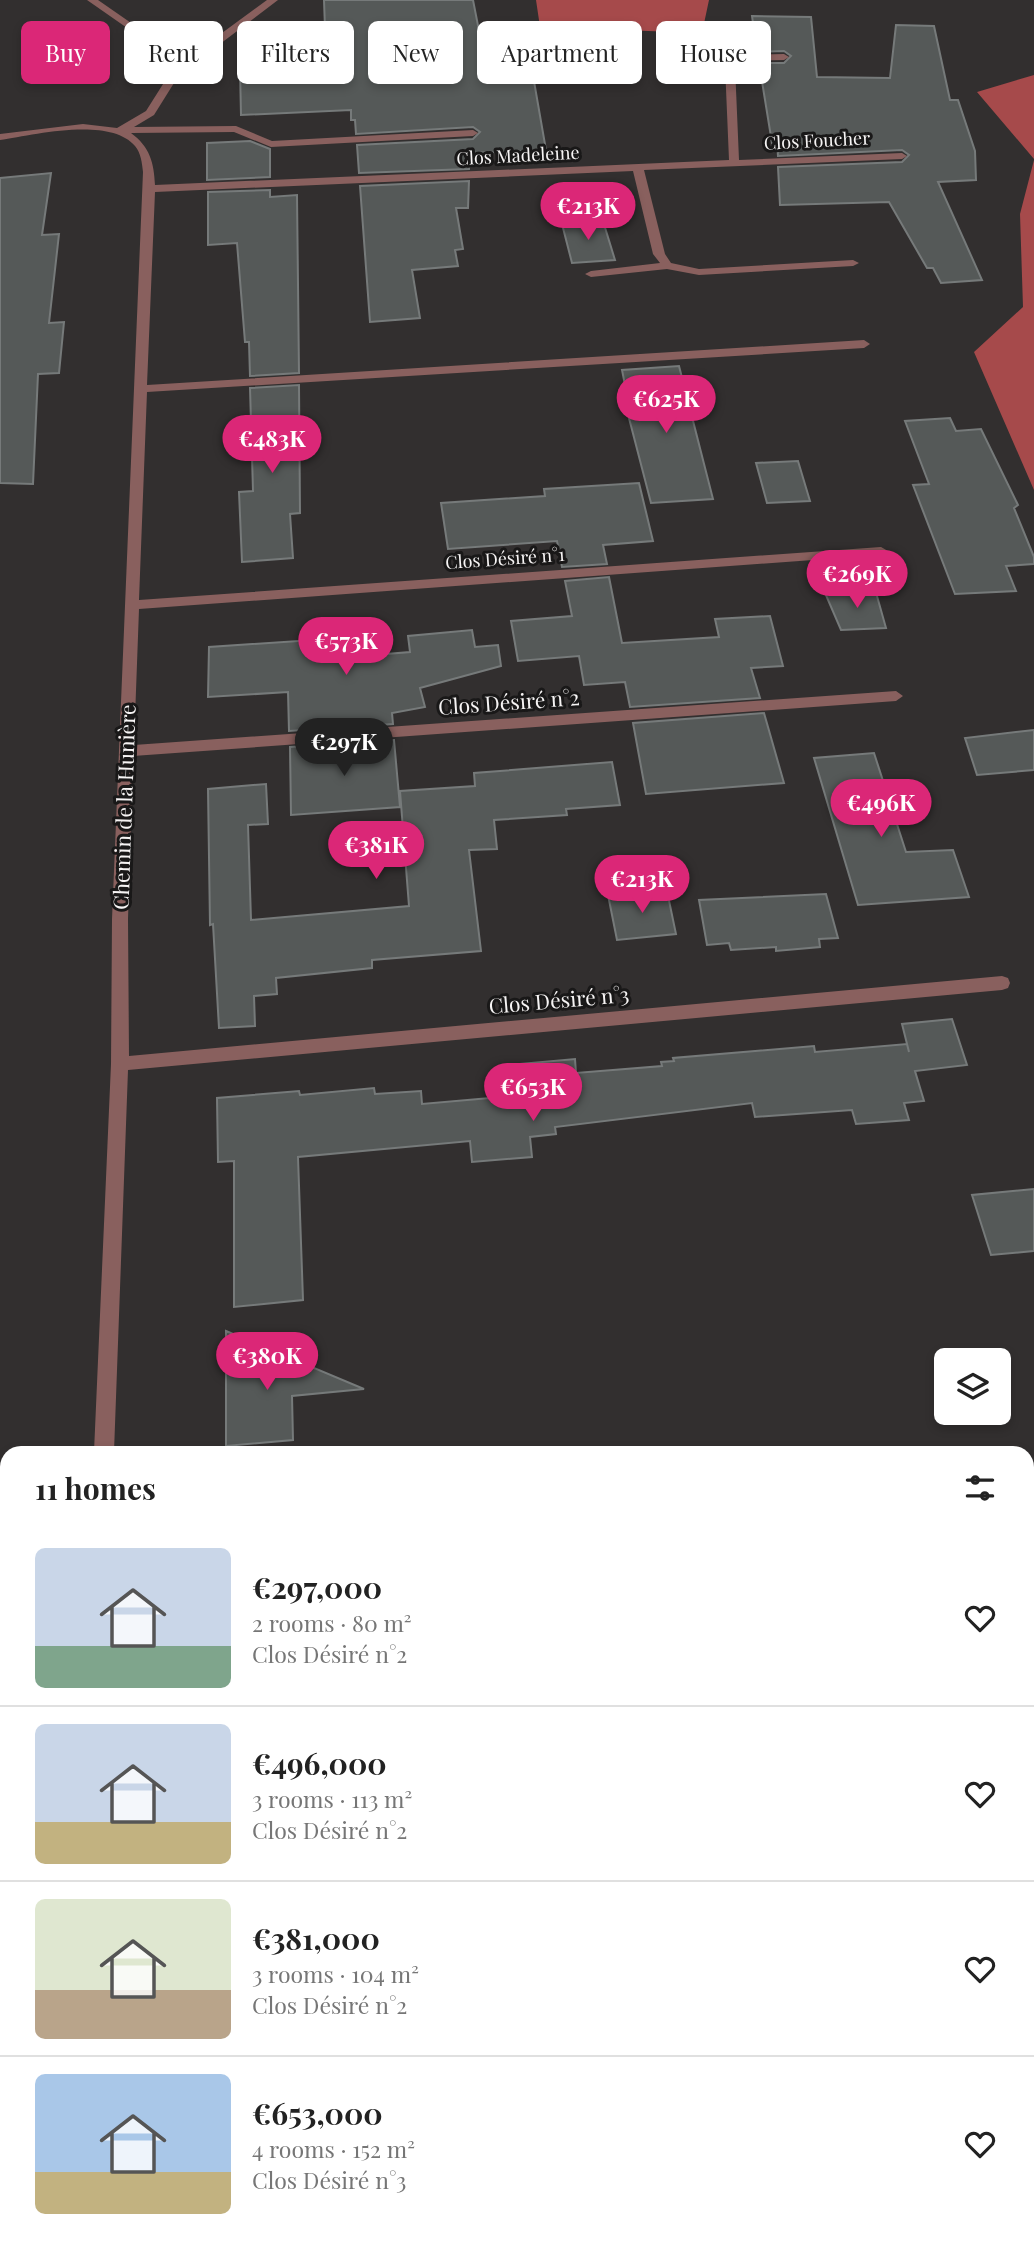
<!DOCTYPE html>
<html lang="en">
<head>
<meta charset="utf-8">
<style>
	body { margin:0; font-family:"Playfair Display",serif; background:#f2f2f2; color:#222; height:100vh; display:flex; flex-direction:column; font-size:26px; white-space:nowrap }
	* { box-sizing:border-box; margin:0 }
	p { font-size:23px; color:#767676 }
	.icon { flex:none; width:38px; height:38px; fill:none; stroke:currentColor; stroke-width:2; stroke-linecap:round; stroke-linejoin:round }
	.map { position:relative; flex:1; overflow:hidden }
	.sheet { position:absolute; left:0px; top:1446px; width:1034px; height:800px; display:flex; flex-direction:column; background:#fff; border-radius:21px 21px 0 0; box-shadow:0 4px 10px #0003 }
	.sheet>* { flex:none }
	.guide { position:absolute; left:21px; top:21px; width:992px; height:63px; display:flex; gap:14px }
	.fabs { position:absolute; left:934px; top:1348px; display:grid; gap:14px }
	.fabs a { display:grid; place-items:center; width:77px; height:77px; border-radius:10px; background:#fff; box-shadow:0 4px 10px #0003; font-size:35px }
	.price { position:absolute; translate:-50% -60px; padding:0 16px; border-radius:24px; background:#db2777; color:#fff; font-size:23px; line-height:46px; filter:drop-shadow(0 2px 4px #0008) }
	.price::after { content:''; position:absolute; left:50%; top:42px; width:21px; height:16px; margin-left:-10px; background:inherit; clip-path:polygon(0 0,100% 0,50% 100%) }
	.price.active { background:#222; color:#fff }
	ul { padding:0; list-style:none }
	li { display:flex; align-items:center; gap:21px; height:175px; padding:0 35px }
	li+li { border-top:2px solid #e0e0e0 }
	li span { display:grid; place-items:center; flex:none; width:196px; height:140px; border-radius:10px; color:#555 }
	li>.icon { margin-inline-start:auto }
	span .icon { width:84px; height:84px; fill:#fffc; stroke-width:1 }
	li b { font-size:30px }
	h2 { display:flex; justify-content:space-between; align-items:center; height:84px; padding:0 35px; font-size:30px }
	.pill { padding:0 24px; border-radius:10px; background:#fff; box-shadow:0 4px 10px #0003; font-size:24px; line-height:63px }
	.pill.active { background:#db2777; color:#fff }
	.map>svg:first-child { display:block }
</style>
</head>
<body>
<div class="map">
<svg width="1034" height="2244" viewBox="0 0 1034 2244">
	<rect width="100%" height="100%" fill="#322f2f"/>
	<path fill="#883e3f" d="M0 2044 7 2045V2238H32V2244H0Z"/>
	<path fill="#a64a4b" d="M536 0H709L702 33 540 27Z
		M1034 75V159L977 92Z
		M1034 160V490L974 352 1023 307 1020 214Z
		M1034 1581V2244H884L879 2238H1027V1582Z"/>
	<path fill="#555958" stroke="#767a7a" stroke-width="2" d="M324 0H473L482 46 527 41 546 150 470 153 469 169 359 173 357 145 473 139 480 132 473 127 356 134 355 120H351V110L241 115 240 69H247V61L326 57Z
		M752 16 811 17 817 77 890 78 896 25 934 26 950 100H958L975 151 976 180 938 182 982 280 941 283 933 268H927L889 202 780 205 778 167 902 162 909 155 902 150 778 156 777 142 772 143 759 63H784L791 56 784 51 757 52Z
		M250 141 270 149V177L207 180V143Z
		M51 173 42 235 59 234 49 323 64 322 59 373 38 374 33 484 0 483V178Z
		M469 181 468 208H456L463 249 455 250 458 266 412 270 420 318 370 322 360 186Z
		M270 190V197L297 195 299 373 250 376 249 342H245L237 243 208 245V192Z
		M603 221 615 260 572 263 562 224Z
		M679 366 713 499 651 503 623 395H627L622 370Z
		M299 385 300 513 290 514 293 558 242 562 239 492 253 491 250 388Z
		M950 418 956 431 981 429 1018 505 1014 508 1034 557V564L1006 566 1016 591 955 594 913 485 929 484 905 421Z
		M798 461 810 501 767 503 756 463Z
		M639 483 653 541 603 545 607 564 562 567 557 541 448 549 441 503 545 496 544 489Z
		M609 577 622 643 719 637 715 619 770 616 783 666 751 668 760 698 630 707 625 682 584 685 579 656 518 661 511 621 572 616 565 581Z
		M875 589 886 628 841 630 825 593Z
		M472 630 475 647 498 645 501 666 420 688 425 707 392 713 393 724 289 731 288 692 208 697 209 647 313 640V660L410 652 408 636Z
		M764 713 784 783 646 794 633 723Z
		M1034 730V770L977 775 965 738Z
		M394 740 400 807 291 815 290 747Z
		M874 753 906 852 953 850 969 897 858 905 814 758Z
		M612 762 620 805 566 809 567 815 494 820 497 849 469 850 481 951 372 960V968L276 978 277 994 254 996 255 1026 219 1028 213 924 210 925 208 789 266 784 268 824 248 825 251 920 409 906 400 791 475 786 474 773Z
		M667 891 676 934 617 940 608 895Z
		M826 894 838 938 819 939 820 947 776 951V947L731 950 729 943 707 945 699 900Z
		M952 1019 967 1065 915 1071 924 1101 904 1103 909 1120 856 1124 852 1110 755 1117 752 1103 555 1127 556 1134 530 1137 532 1157 472 1162 470 1141 298 1157 303 1300 234 1307V1161L218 1162 217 1098 299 1091 300 1095 374 1088 375 1094 421 1091 422 1104 525 1095 521 1064 575 1059 576 1073 662 1066 661 1062 674 1061 673 1058 814 1046 815 1052 907 1044 909 1052 902 1024Z
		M1034 1189V1251L991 1255 972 1195Z
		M226 1331 364 1389 292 1396 293 1440 226 1446Z"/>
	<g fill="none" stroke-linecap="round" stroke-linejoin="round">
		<path fill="#89605e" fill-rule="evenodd" d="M87 0H98L170 50 177 66 267 0H278L179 75 154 115 134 127 236 126 272 141 473 130 478 133 473 136 271 147 234 132 131 133C150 147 154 163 155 185L729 160 725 65 738 55 784 54 789 57 784 60 741 61 735 66 739 160 902 153 907 156 902 159 644 170 665 254 671 263 699 269 853 260 859 263 853 266 699 275 667 269 591 277 585 274 591 271 660 263 653 254 633 171 155 192 147 385 864 340 870 344 864 348 147 392 139 600 881 547 888 551 881 555 139 609 134 745 896 691 903 696 896 701 133 756 128 919 129 1056 1002 976 1008 978 1010 983 1008 988 1002 990 128 1070 114 1452H94L111 1064 112 919 143 172C142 163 141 153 135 146 110 116 33 135 0 140V134L83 124 117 128 146 111 170 73 163 53Z
			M0 1586H7V1606H0Z
			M71 2238H97L96 2244H70Z"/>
	</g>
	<g text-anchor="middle" stroke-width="6" stroke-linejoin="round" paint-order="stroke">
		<g font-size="18" fill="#f6f4f4" stroke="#191818">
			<text transform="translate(817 141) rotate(-3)" y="6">Clos Foucher</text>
			<text transform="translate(518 156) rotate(-3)" y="6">Clos Madeleine</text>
			<text transform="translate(505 559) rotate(-4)" y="6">Clos Désiré n°1</text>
		</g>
		<g font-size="21" fill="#f6f4f4" stroke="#191818">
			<text transform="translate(509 703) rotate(-4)" y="7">Clos Désiré n°2</text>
			<text transform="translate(125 807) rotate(-88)" y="7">Chemin de la Hunière</text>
			<text transform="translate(559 1001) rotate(-5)" y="7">Clos Désiré n°3</text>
		</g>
	</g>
</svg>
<div class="fabs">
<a><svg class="icon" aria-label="layers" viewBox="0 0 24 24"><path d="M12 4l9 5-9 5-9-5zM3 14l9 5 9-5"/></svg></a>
</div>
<b class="price" style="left:588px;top:242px">€213K</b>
<b class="price" style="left:666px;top:435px">€625K</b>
<b class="price" style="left:272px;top:475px">€483K</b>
<b class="price" style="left:857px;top:610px">€269K</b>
<b class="price" style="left:346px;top:677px">€573K</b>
<b class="price active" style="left:344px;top:778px">€297K</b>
<b class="price" style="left:881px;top:839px">€496K</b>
<b class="price" style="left:376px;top:881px">€381K</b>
<b class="price" style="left:642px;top:915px">€213K</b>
<b class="price" style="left:533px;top:1123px">€653K</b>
<b class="price" style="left:267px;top:1392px">€380K</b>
<div class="guide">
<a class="pill active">Buy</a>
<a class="pill">Rent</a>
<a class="pill">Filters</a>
<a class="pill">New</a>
<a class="pill">Apartment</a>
<a class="pill">House</a>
</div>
<section class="sheet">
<h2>11 homes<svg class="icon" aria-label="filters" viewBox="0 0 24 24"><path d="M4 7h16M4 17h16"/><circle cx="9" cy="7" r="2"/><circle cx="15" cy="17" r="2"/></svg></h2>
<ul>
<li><span style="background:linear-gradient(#c9d6e8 70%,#7fa58c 0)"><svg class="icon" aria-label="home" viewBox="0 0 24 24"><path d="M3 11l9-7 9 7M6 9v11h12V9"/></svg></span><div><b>€297,000</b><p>2 rooms · 80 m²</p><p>Clos Désiré n°2</p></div><svg class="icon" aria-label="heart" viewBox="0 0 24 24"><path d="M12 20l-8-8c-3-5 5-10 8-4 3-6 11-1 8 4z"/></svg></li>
<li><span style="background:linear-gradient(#c9d6e8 70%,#c2b280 0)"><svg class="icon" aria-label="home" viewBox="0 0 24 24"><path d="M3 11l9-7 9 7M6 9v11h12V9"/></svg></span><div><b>€496,000</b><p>3 rooms · 113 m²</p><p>Clos Désiré n°2</p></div><svg class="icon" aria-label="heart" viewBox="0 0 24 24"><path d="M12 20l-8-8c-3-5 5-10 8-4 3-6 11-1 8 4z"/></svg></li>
<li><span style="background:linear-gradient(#dfe7d0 65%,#b9a48a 0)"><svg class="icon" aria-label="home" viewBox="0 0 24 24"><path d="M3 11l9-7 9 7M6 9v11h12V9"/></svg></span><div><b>€381,000</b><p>3 rooms · 104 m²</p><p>Clos Désiré n°2</p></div><svg class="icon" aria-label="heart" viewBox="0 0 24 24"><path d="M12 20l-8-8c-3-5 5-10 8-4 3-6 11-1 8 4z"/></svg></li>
<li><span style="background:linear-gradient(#a9c7e8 70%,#c2b280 0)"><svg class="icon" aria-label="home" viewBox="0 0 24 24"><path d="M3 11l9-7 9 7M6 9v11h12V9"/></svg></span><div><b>€653,000</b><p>4 rooms · 152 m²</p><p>Clos Désiré n°3</p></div><svg class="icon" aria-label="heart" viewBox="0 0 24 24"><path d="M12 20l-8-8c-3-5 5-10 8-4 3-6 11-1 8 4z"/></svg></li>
</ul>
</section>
</div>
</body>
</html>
